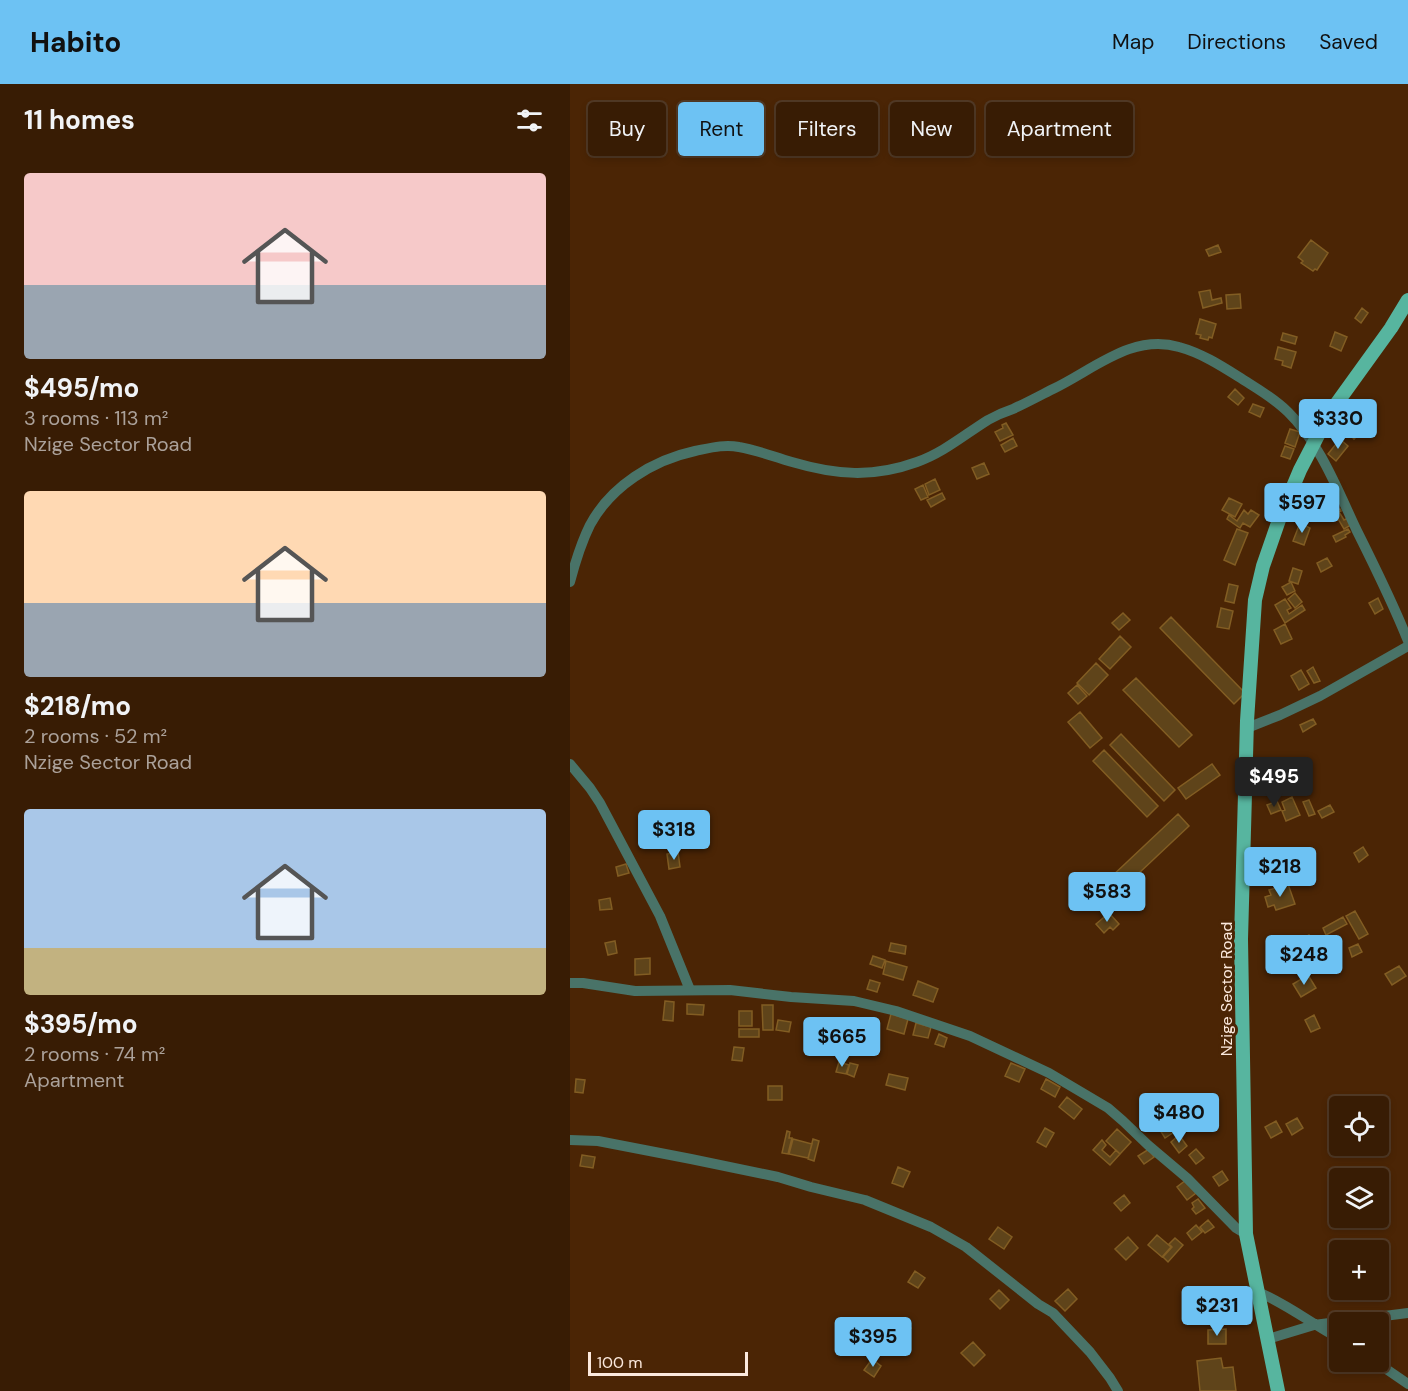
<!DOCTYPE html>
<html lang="en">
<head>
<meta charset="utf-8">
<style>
	body { margin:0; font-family:"DM Sans",sans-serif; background:#432913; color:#f1f3f6; height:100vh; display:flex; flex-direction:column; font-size:22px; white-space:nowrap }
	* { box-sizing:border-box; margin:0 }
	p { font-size:20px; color:#aba19a }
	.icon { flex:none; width:33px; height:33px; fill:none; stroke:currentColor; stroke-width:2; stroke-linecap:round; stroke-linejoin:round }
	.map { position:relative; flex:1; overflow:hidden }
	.sheet { display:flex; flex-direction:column; background:#381c04; width:570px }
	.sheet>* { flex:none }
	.hud { position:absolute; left:18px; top:18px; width:570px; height:54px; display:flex; gap:12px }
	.tools { position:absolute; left:759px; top:1012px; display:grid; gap:12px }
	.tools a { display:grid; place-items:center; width:60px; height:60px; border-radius:6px; background:#381c04; box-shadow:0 3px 9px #0003,0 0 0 2px #523a26; font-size:30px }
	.scale { position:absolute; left:18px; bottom:15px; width:160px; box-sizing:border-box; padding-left:6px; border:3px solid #fce9dd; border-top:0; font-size:16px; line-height:21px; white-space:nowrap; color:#fce9dd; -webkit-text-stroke:4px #4b2505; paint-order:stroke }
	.price { position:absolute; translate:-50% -51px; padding:0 14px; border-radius:6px; background:#6dc2f3; color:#111; font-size:20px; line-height:39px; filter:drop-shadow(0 2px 3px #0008) }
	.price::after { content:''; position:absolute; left:50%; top:36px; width:18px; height:14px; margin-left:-9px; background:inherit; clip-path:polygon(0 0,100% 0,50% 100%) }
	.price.active { background:#222; color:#fff }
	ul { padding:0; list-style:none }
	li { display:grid; align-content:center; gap:12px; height:318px; padding:0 24px }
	li span { display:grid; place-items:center; height:186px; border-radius:6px; color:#555 }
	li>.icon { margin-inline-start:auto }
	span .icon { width:108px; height:108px; fill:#fffc; stroke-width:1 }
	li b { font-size:26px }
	h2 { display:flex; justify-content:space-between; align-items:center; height:72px; padding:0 24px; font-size:26px }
	.pill { padding:0 21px; border-radius:6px; background:#381c04; box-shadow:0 3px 9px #0003,0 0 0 2px #523a26; font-size:21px; line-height:54px }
	.pill.active { background:#6dc2f3; color:#111 }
	header { display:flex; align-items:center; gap:36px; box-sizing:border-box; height:84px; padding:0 30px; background:#6dc2f3; color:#111 }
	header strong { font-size:28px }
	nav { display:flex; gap:33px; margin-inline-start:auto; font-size:21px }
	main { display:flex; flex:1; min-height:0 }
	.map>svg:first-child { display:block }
</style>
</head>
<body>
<header>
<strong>Habito</strong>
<nav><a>Map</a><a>Directions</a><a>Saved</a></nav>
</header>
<main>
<section class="sheet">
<h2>11 homes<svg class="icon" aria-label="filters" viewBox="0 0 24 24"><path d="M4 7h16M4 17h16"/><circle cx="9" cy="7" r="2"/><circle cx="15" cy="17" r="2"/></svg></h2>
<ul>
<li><span style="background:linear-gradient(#f6c9c9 60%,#9aa5b1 0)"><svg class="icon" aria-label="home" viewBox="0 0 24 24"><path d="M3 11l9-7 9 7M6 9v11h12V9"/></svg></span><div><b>$495/mo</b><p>3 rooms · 113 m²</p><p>Nzige Sector Road</p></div></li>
<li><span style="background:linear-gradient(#ffd9b3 60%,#9aa5b1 0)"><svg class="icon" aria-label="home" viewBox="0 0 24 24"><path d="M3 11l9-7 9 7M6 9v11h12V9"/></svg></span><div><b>$218/mo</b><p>2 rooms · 52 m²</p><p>Nzige Sector Road</p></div></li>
<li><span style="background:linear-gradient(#a9c7e8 75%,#c2b280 0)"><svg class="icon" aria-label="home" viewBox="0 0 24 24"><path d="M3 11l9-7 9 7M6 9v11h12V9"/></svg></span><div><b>$395/mo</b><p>2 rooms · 74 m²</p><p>Apartment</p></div></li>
</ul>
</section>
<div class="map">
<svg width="838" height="1307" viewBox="0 0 838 1307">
	<rect width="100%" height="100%" fill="#4b2505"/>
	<path fill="#5f441a" stroke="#825d23" stroke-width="1.5" d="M741 156 758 169 747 186 745 185 743 187 731 179 733 177 728 173Z
		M648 161 651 168 639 172 636 166Z
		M640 206 642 216 651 214 652 219 633 224 629 208Z
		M670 210 671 224 657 225 656 211Z
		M792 224 798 229 791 239 785 234Z
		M630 235 646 240 642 254 639 253 638 256 630 254 631 251 626 250Z
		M765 248 777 253 771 267 760 262Z
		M713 249 727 253 725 260 711 256Z
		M708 263 726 268 721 284 712 281 713 277 705 275Z
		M665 305 674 314 668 321 658 313Z
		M683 320 694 324 690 333 679 328Z
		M783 337 786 339 788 337 795 343 784 355 778 348 781 345 778 343Z
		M436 339 443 351 430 357 425 348 433 344 432 341Z
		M720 345 730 348 725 363 715 359Z
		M443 354 447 362 435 368 431 361Z
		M770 355 778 362 766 377 758 370Z
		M715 362 724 365 720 375 711 372Z
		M414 379 419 390 407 395 402 384Z
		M365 395 370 406 359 411 355 400Z
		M353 401 358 413 351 416 345 405Z
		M372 409 375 415 361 423 357 416Z
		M659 414 672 420 665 433 652 426Z
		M756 419 762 430 753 436 746 426Z
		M770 425 771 427 769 428 774 436 778 434 781 441 774 445 764 428Z
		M674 426 678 430 681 426 689 431 680 443 673 439 670 444 657 435 659 431 667 437Z
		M730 439 740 444 734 461 723 457Z
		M667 445 678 449 665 481 654 476Z
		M778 445 780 448 775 451 776 453 766 458 763 452Z
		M757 474 762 482 751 488 747 479Z
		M723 484 732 487 728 500 719 497Z
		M721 498 725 507 717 511 712 503Z
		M659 500 668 502 664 519 655 517Z
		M725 509 732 518 725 524 718 515Z
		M808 514 813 525 805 530 799 519Z
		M715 515 721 524 717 526 719 530 732 521 735 526 715 539 705 521Z
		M651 524 663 527 659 545 647 543Z
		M553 529 560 536 549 546 542 539Z
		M601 533 675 609 664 620 590 544Z
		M715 540 722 555 711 560 704 546Z
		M550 552 561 563 540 585 529 575Z
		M526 579 538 591 519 611 507 599Z
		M743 583 750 597 744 599 737 587Z
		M731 586 739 600 729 606 721 592Z
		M566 594 622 651 609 663 553 606Z
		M507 601 517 612 508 620 498 609Z
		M510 628 532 654 520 664 498 638Z
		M743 635 746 640 733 648 730 641Z
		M551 650 605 706 594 717 540 661Z
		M534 666 588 722 577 733 523 677Z
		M642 680 650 691 616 715 608 704Z
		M722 713 730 731 716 737 712 727 715 726 712 718Z
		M739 716 745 730 739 732 733 718Z
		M707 717 711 726 701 730 697 721Z
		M760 721 764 728 752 734 748 727Z
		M608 730 619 742 534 822 523 810Z
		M793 763 798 771 789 778 784 769Z
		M716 764 723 780 705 787 699 771Z
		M108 768 110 783 99 785 97 770Z
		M56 780 59 789 48 792 46 783Z
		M718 800 725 820 706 826 704 821 698 823 695 813 701 811 699 806Z
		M40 814 42 825 30 826 29 816Z
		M785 827 798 850 789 855 776 832Z
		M539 829 549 840 543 846 540 843 534 849 526 840Z
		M773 833 777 840 756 851 753 844Z
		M739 851 746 866 730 874 723 859Z
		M45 857 47 869 38 871 35 859Z
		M321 859 336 862 335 870 319 867Z
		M788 860 792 868 782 873 779 864Z
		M303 872 315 876 312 884 300 880Z
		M80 874V890L65 891V875Z
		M316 877 337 883 333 896 313 890Z
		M829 882 836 892 822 901 815 890Z
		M738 891 746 904 731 913 723 900Z
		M300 896 310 899 307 908 297 905Z
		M348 897 368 905 363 918 343 911Z
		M95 917 104 918 103 937 93 936Z
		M117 920 134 921 133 931 117 930Z
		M192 921H203V946H193Z
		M169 927H182V942H169Z
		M321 930 338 935 334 950 317 945Z
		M744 931 750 944 741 948 735 936Z
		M256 934H268V944H256Z
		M208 936 221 938 219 948 206 946Z
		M346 939 361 943 358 954 343 951Z
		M169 945H189V953H169Z
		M369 950 377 954 374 963 365 960Z
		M164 963 174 964 172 977 162 976Z
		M269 978 279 981 276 990 266 988Z
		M280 979 288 981 284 993 277 990Z
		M441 979 455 985 449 998 435 992Z
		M319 990 338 994 335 1006 316 1001Z
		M6 995 15 996 13 1009 5 1008Z
		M476 995 490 1003 485 1013 471 1005Z
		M198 1002H212V1016H198Z
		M497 1013 512 1025 504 1035 489 1023Z
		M727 1034 733 1044 722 1051 716 1040Z
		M596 1037 604 1048 595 1054 588 1043Z
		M706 1037 712 1048 701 1054 695 1043Z
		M475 1044 484 1049 476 1063 467 1058Z
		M547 1045 561 1058 550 1070 536 1057Z
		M217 1047 220 1048 219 1054H222L218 1070 212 1069Z
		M609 1051 617 1062 609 1069 601 1058Z
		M223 1055 242 1060 238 1074 219 1070Z
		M243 1055 249 1057 244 1077 238 1075Z
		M532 1056 536 1061 532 1066 540 1073 546 1066 550 1070 540 1081 523 1066Z
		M579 1065 584 1073 574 1080 568 1072Z
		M626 1065 634 1074 626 1080 619 1071Z
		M12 1071 25 1073 23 1084 10 1082Z
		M328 1083 340 1088 333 1103 322 1099Z
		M652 1087 658 1096 649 1102 643 1093Z
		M616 1096 626 1109 617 1116 607 1103Z
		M554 1111 560 1119 551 1127 544 1119Z
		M628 1115 635 1124 626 1130 622 1125 624 1123 622 1119Z
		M638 1136 644 1143 635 1149 630 1143Z
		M626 1141 632 1148 622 1156 617 1149Z
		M428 1143 442 1153 434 1165 419 1155Z
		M587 1151 601 1163 592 1173 578 1161Z
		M558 1153 568 1164 556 1176 545 1165Z
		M605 1154 613 1161 598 1178 593 1173 602 1163 599 1160Z
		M345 1187 355 1194 348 1204 338 1198Z
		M498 1205 507 1215 495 1227 485 1217Z
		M429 1206 439 1216 430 1225 420 1215Z
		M333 1237 341 1244 333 1254 324 1246Z
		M656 1245V1260H638V1246Z
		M403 1258 415 1271 404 1282 391 1269Z
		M651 1274 653 1284 663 1283 666 1307H630L627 1277Z
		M302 1275 311 1282 304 1293 294 1286Z"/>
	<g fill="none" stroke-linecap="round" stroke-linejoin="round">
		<path stroke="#497368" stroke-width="10" d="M0 498C5 479 11 459 20 441 41 402 83 376 125 367 140 364 154 360 169 363 187 366 204 373 222 378 266 391 303 394 347 378 373 369 394 351 418 336 425 332 434 328 443 325 456 319 469 312 483 305 523 286 562 249 609 263 631 269 650 281 669 293 686 304 703 313 718 328 750 359 768 407 787 447 805 483 823 519 838 557
			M677 644 710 631 750 612 838 562
			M0 680 20 704 30 719 90 832 120 906
			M0 899H13L65 907 160 906 221 913 284 917 326 927 400 952 479 989 538 1024 553 1037 578 1061 617 1094 666 1144 676 1150
			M0 1056 28 1057 121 1075 208 1093 241 1103 295 1116 361 1143 396 1163 468 1220 483 1229 520 1268 540 1294 548 1307
			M688 1208C717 1220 742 1240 770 1255
			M698 1255 744 1241 838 1229
			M806 1278 838 1300"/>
		<path stroke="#57b59f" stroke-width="14" d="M708 1307 676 1150 671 855 677 637 685 516 693 482 709 436 730 386 759 330 821 244 838 216"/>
	</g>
	<g text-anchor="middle" stroke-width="6" stroke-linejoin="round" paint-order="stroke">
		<g font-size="16" fill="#fce9dd" stroke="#4b2505">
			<text transform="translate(656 905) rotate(-90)" y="6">Nzige Sector Road</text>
		</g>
	</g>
</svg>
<div class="tools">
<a><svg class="icon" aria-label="locate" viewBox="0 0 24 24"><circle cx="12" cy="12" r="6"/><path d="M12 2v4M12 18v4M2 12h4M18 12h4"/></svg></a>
<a><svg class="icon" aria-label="layers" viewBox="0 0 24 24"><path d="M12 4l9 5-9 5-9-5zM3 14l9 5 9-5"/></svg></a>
<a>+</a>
<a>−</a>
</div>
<div class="scale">100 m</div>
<b class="price" style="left:768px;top:366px">$330</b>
<b class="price" style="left:732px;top:450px">$597</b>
<b class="price active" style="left:704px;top:724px">$495</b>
<b class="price" style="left:104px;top:777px">$318</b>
<b class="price" style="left:710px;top:814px">$218</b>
<b class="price" style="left:537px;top:839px">$583</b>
<b class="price" style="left:734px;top:902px">$248</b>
<b class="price" style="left:272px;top:984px">$665</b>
<b class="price" style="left:609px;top:1060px">$480</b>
<b class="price" style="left:647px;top:1253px">$231</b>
<b class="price" style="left:303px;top:1284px">$395</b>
<div class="hud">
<a class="pill">Buy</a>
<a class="pill active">Rent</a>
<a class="pill">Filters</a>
<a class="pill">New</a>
<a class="pill">Apartment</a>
</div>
</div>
</main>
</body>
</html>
